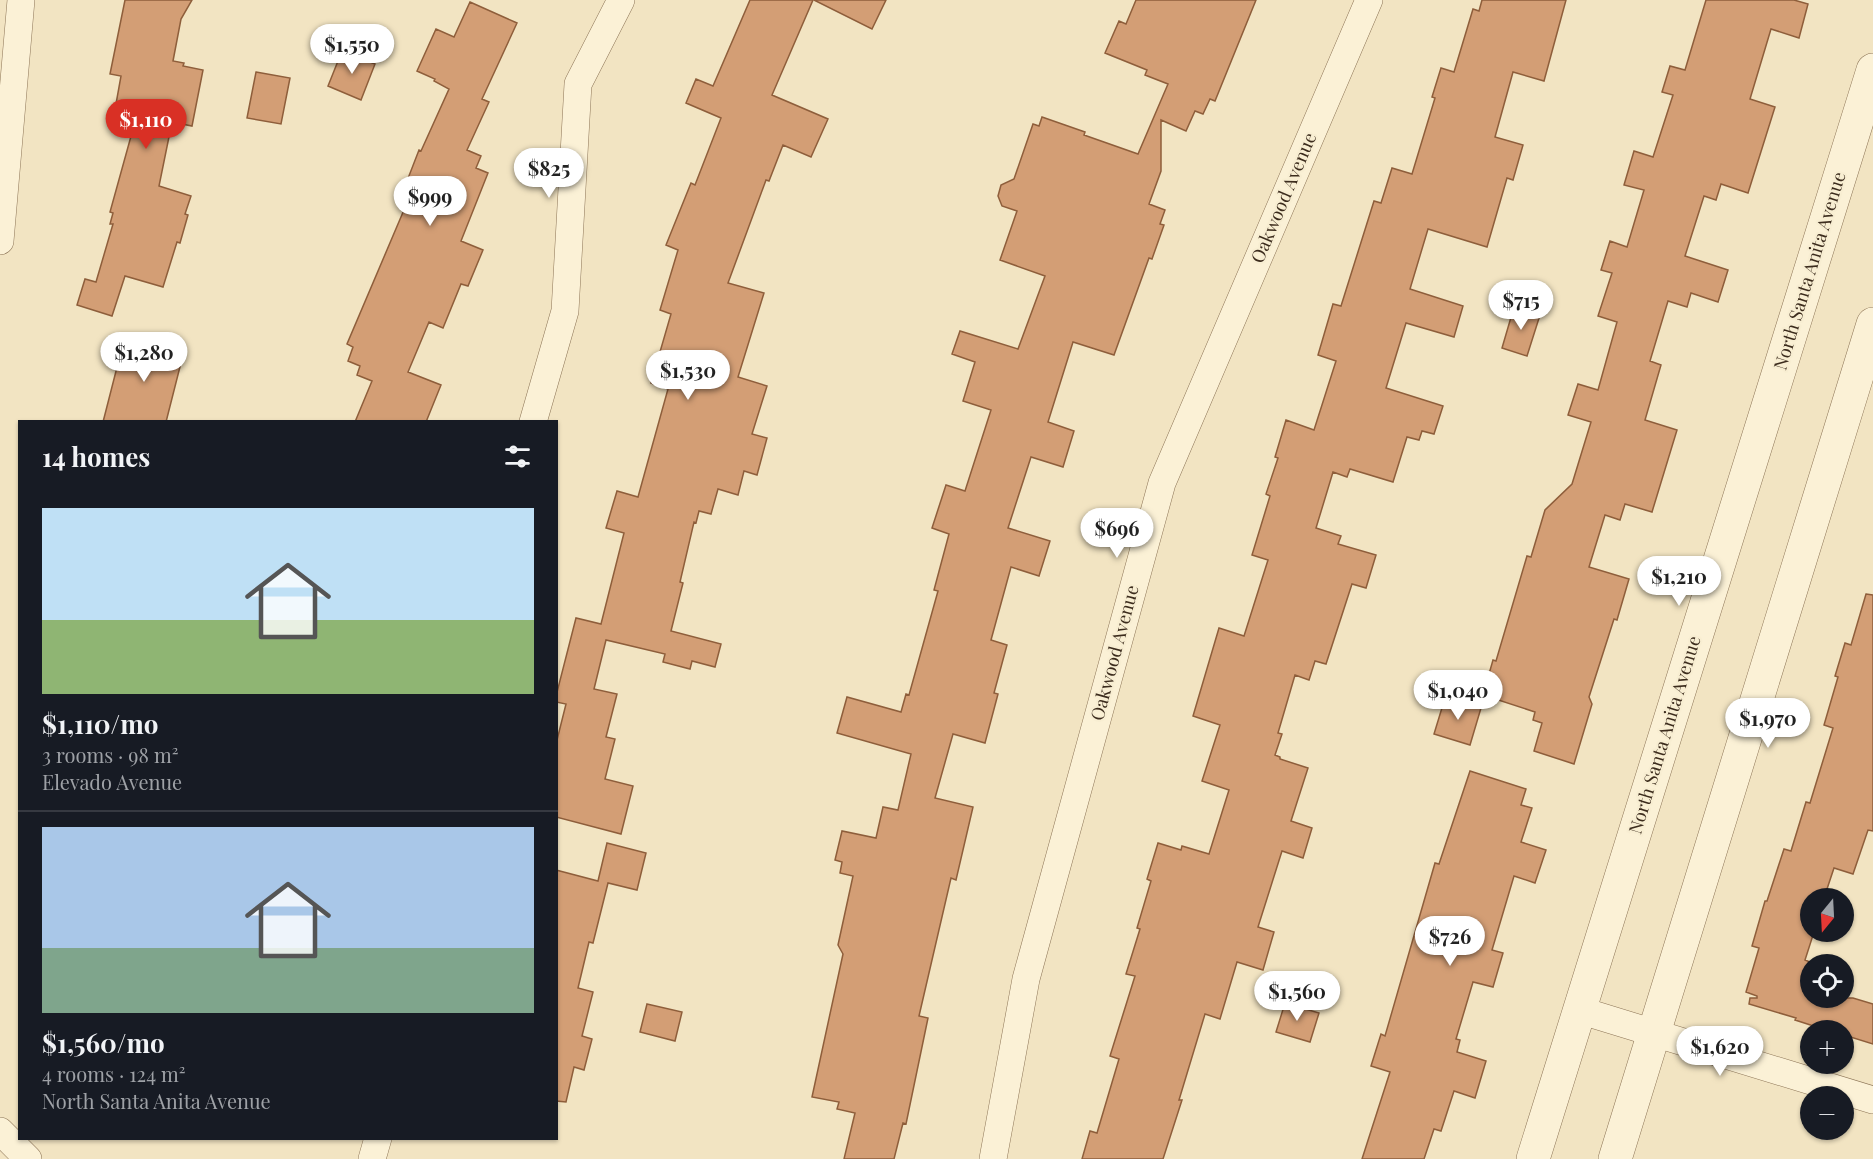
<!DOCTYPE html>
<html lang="en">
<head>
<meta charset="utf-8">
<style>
	body { margin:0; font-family:"Playfair Display",serif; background:#242831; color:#f1f3f6; height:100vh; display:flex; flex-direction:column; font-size:22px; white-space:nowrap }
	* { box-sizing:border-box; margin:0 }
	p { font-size:20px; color:#9ea1a6 }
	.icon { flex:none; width:33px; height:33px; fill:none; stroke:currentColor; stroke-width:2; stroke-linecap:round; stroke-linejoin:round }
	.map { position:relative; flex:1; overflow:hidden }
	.panel { position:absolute; left:18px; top:420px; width:540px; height:720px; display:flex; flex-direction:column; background:#171b24; border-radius:0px; box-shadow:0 2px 4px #0004 }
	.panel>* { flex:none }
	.needle { width:39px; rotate:198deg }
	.buttons { position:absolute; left:1800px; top:888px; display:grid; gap:12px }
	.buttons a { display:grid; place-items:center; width:54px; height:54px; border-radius:50%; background:#171b24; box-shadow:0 2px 4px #0004; font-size:30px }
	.price { position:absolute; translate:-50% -51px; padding:0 14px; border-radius:21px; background:#fff; color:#222; font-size:20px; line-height:39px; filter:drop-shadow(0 2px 3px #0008) }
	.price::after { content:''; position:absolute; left:50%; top:36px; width:18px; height:14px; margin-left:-9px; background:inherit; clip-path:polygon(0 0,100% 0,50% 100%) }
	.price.active { background:#d93025; color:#fff }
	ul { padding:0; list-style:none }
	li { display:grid; align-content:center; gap:12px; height:318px; padding:0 24px }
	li+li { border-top:2px solid #363941 }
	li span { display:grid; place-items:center; height:186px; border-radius:0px; color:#555 }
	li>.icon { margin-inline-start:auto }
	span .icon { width:108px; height:108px; fill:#fffc; stroke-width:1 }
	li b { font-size:26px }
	h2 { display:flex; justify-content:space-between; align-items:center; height:72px; padding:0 24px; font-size:26px }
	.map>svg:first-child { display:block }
</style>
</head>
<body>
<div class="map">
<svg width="1873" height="1159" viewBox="0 0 1873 1159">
	<rect width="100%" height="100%" fill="#f2e4c2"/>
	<path fill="#d39e75" stroke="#8e5e3b" stroke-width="1.5" d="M125 0H192L181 19 173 61 184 63 183 66 203 70 192 126 172 122 159 186 191 196 185 214 188 215 180 243 177 242 163 287 125 276 112 316 77 305 85 279 96 282 113 224H110L113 213 110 212 133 129 119 126 121 117 114 115 121 76 110 74Z
		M750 0H813L772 95 828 119 811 157 783 145 769 181 766 180 728 283 764 293 738 377 767 386 752 434 767 438 757 475 744 471 738 495 718 489 711 514 699 511 696 523 694 522 680 582 683 583 671 631 721 644 715 667 692 661 690 669 663 662 665 654 606 640 594 689 617 694 606 737 615 739 605 779 633 786 621 834 556 817V744L566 704 556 702V696L576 618 601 624 624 533 606 528 617 491 638 497 668 389 651 383 671 314 660 310 678 250 666 245 691 183 695 185 721 118 686 103 696 79 713 86Z
		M814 0H886L872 29Z
		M1136 0H1256L1215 101 1210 99 1203 114 1195 111 1186 131 1161 120V171L1149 204 1165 210 1160 224 1164 225 1152 259 1149 258 1114 355 1073 342 1048 422 1074 431 1063 467 1031 457 1008 528 1050 541 1039 576 1011 567 991 640 1007 645 994 693 998 694 985 743 953 734 935 798 973 807 956 880 951 878 919 1016 928 1018 906 1124 903 1123 894 1159H844L855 1113 837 1109 839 1102 812 1097 843 954 838 945 853 876 840 873 842 862 835 860 842 831 876 838 883 807 898 810 911 754 837 733 847 697 901 712 906 694 909 695 938 591 934 590 949 534 932 528 946 485 965 491 991 410 963 401 975 362 952 354 960 331 1018 349 1045 276 1000 260 1017 211 1002 206 998 196 1001 185 1014 179 1033 124 1039 126 1042 117 1085 132 1084 135 1138 154 1168 84 1145 75 1147 70 1105 53 1119 21 1126 24Z
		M1482 0H1566L1544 81 1513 72 1495 137 1523 145 1513 180 1507 178 1487 247 1428 229 1410 289 1463 306 1454 337 1406 323 1386 388 1443 406 1434 434 1422 431 1419 440 1407 437 1393 482 1350 469 1347 477 1333 472 1316 528 1341 536 1338 544 1376 555 1366 588 1352 584 1326 664 1315 661 1309 680 1295 675 1278 733 1282 734 1275 755 1280 757V759L1308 768 1291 821 1312 828 1303 858 1282 851 1258 927 1274 932 1263 970 1237 962 1220 1019 1205 1014 1179 1100H1182L1163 1159H1082L1090 1131 1097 1133 1119 1059 1110 1056 1135 976 1126 974 1140 929 1137 928 1151 881 1147 879 1158 843 1181 850 1182 846 1209 854 1229 790 1202 781 1220 725 1193 716 1219 628 1244 636 1268 560 1252 555 1270 496 1266 494 1278 458 1275 457 1286 420 1314 430 1336 361 1318 355 1333 304 1341 306 1374 201 1381 203 1392 168 1412 174 1435 98 1432 97 1441 68 1454 72 1473 9 1479 11Z
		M1706 0H1794L1808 4 1799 38 1771 29 1750 99 1775 107 1748 193 1721 184 1716 200 1704 196 1685 256 1728 270 1718 302 1691 293 1687 307 1668 301 1650 361 1661 365 1645 420 1677 430 1652 512 1625 504 1620 520 1605 515 1589 567 1629 579 1617 620 1614 619 1589 697 1592 704 1574 764 1534 751 1542 723 1533 720 1535 712 1483 695 1493 660 1496 661 1527 556 1531 557 1545 510 1572 484 1591 422 1568 415 1578 384 1598 390 1617 322 1598 316 1612 273 1601 270 1610 241 1627 247 1644 190 1624 185 1634 151 1653 157 1673 95 1662 92 1670 66 1685 70Z
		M470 2 517 23 482 99 489 102 467 150 481 156 476 168 488 173 461 241 483 250 468 286 461 284 443 328 429 322 408 372 441 385 426 422H355L372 381 357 375 360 366 348 361 353 347 347 344 415 184 407 181 419 150 421 151 449 89 434 81 435 79 417 71 436 29 454 37Z
		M342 51 375 64 361 100 328 86Z
		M256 72 290 78 281 124 247 118Z
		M1514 307 1540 315 1527 356 1502 348Z
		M125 336 184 351 166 422H103Z
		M1866 594 1873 595V831L1868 830 1853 874 1834 868 1824 898H1810V932H1814L1805 960 1810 962V998H1853L1873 1004V1044L1844 1035V1030H1826L1795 1020 1796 1018 1749 1004 1750 998H1757V996L1746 992 1759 948 1752 946 1765 901H1767L1784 849 1791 851 1806 802 1810 803 1833 728 1824 725 1838 677 1835 676 1845 643 1851 645Z
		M1445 698 1481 708 1470 745 1434 734Z
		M1470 771 1526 789 1521 805 1532 808 1521 842 1546 850 1535 883 1514 876 1492 950 1503 953 1493 987 1473 982 1456 1039 1460 1040 1457 1052 1486 1061 1475 1098 1454 1091 1441 1131 1434 1129 1424 1159H1362L1390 1072 1371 1066 1381 1034 1385 1036 1435 863 1439 864Z
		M607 843 646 853 637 890 608 883 593 943 589 942 578 988 593 992 582 1036 592 1039 584 1070 574 1067 566 1102 556 1101V870L598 881Z
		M1285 1003 1319 1013 1310 1042 1276 1032Z
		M647 1004 682 1012 675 1041 640 1032Z"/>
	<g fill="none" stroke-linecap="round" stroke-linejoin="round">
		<defs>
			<path id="minor" d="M0 241 21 0
				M533 422 565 311 578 84 621 0
				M1579 1010 1873 1100
				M0 1131 28 1159
				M372 1159 378 1138
				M993 1159 1026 979 1162 483 1369 0"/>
			<path id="tertiary" d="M1533 1159 1873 70
				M1615 1159 1873 324"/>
		</defs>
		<use href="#minor" stroke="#8d7557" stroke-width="28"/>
		<use href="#tertiary" stroke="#8d7557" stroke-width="34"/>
		<use href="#minor" stroke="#fbf1d6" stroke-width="27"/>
		<use href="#tertiary" stroke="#fbf1d6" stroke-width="33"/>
	</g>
	<g text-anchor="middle" stroke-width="4.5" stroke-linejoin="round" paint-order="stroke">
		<g font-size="18" fill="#3c2c1d" stroke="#f8eed2">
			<text transform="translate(1284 198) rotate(-67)" y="6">Oakwood Avenue</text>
			<text transform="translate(1810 271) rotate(-73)" y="6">North Santa Anita Avenue</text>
			<text transform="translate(1115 653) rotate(-75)" y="6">Oakwood Avenue</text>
			<text transform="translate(1665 735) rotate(-73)" y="6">North Santa Anita Avenue</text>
		</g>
	</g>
</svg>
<div class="buttons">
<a><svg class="needle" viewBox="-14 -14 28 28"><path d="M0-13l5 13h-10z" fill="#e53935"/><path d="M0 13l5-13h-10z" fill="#9ea1a6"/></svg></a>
<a><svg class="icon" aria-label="locate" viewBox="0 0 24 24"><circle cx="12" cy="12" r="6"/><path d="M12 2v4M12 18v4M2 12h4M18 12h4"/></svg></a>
<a>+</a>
<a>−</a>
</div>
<b class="price" style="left:352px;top:75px">$1,550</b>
<b class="price active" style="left:146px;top:150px">$1,110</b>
<b class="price" style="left:549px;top:199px">$825</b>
<b class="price" style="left:430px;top:227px">$999</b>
<b class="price" style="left:1521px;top:331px">$715</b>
<b class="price" style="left:144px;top:383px">$1,280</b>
<b class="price" style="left:688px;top:401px">$1,530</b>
<b class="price" style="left:1117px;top:559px">$696</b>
<b class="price" style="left:1679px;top:607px">$1,210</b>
<b class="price" style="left:1458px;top:721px">$1,040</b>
<b class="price" style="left:1768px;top:749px">$1,970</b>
<b class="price" style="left:1450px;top:967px">$726</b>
<b class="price" style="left:1297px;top:1022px">$1,560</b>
<b class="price" style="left:1720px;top:1077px">$1,620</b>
<section class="panel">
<h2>14 homes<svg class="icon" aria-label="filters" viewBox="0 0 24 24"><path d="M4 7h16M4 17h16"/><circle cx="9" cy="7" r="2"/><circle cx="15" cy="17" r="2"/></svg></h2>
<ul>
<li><span style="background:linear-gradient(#bfe0f5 60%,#8fb573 0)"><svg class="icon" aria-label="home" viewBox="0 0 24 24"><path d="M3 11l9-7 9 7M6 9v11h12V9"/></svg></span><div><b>$1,110/mo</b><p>3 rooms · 98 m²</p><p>Elevado Avenue</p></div></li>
<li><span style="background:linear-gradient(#a9c7e8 65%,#7fa58c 0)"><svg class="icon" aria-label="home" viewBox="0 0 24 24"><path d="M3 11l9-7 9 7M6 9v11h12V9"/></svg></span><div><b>$1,560/mo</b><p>4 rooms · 124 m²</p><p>North Santa Anita Avenue</p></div></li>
</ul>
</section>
</div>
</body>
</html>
